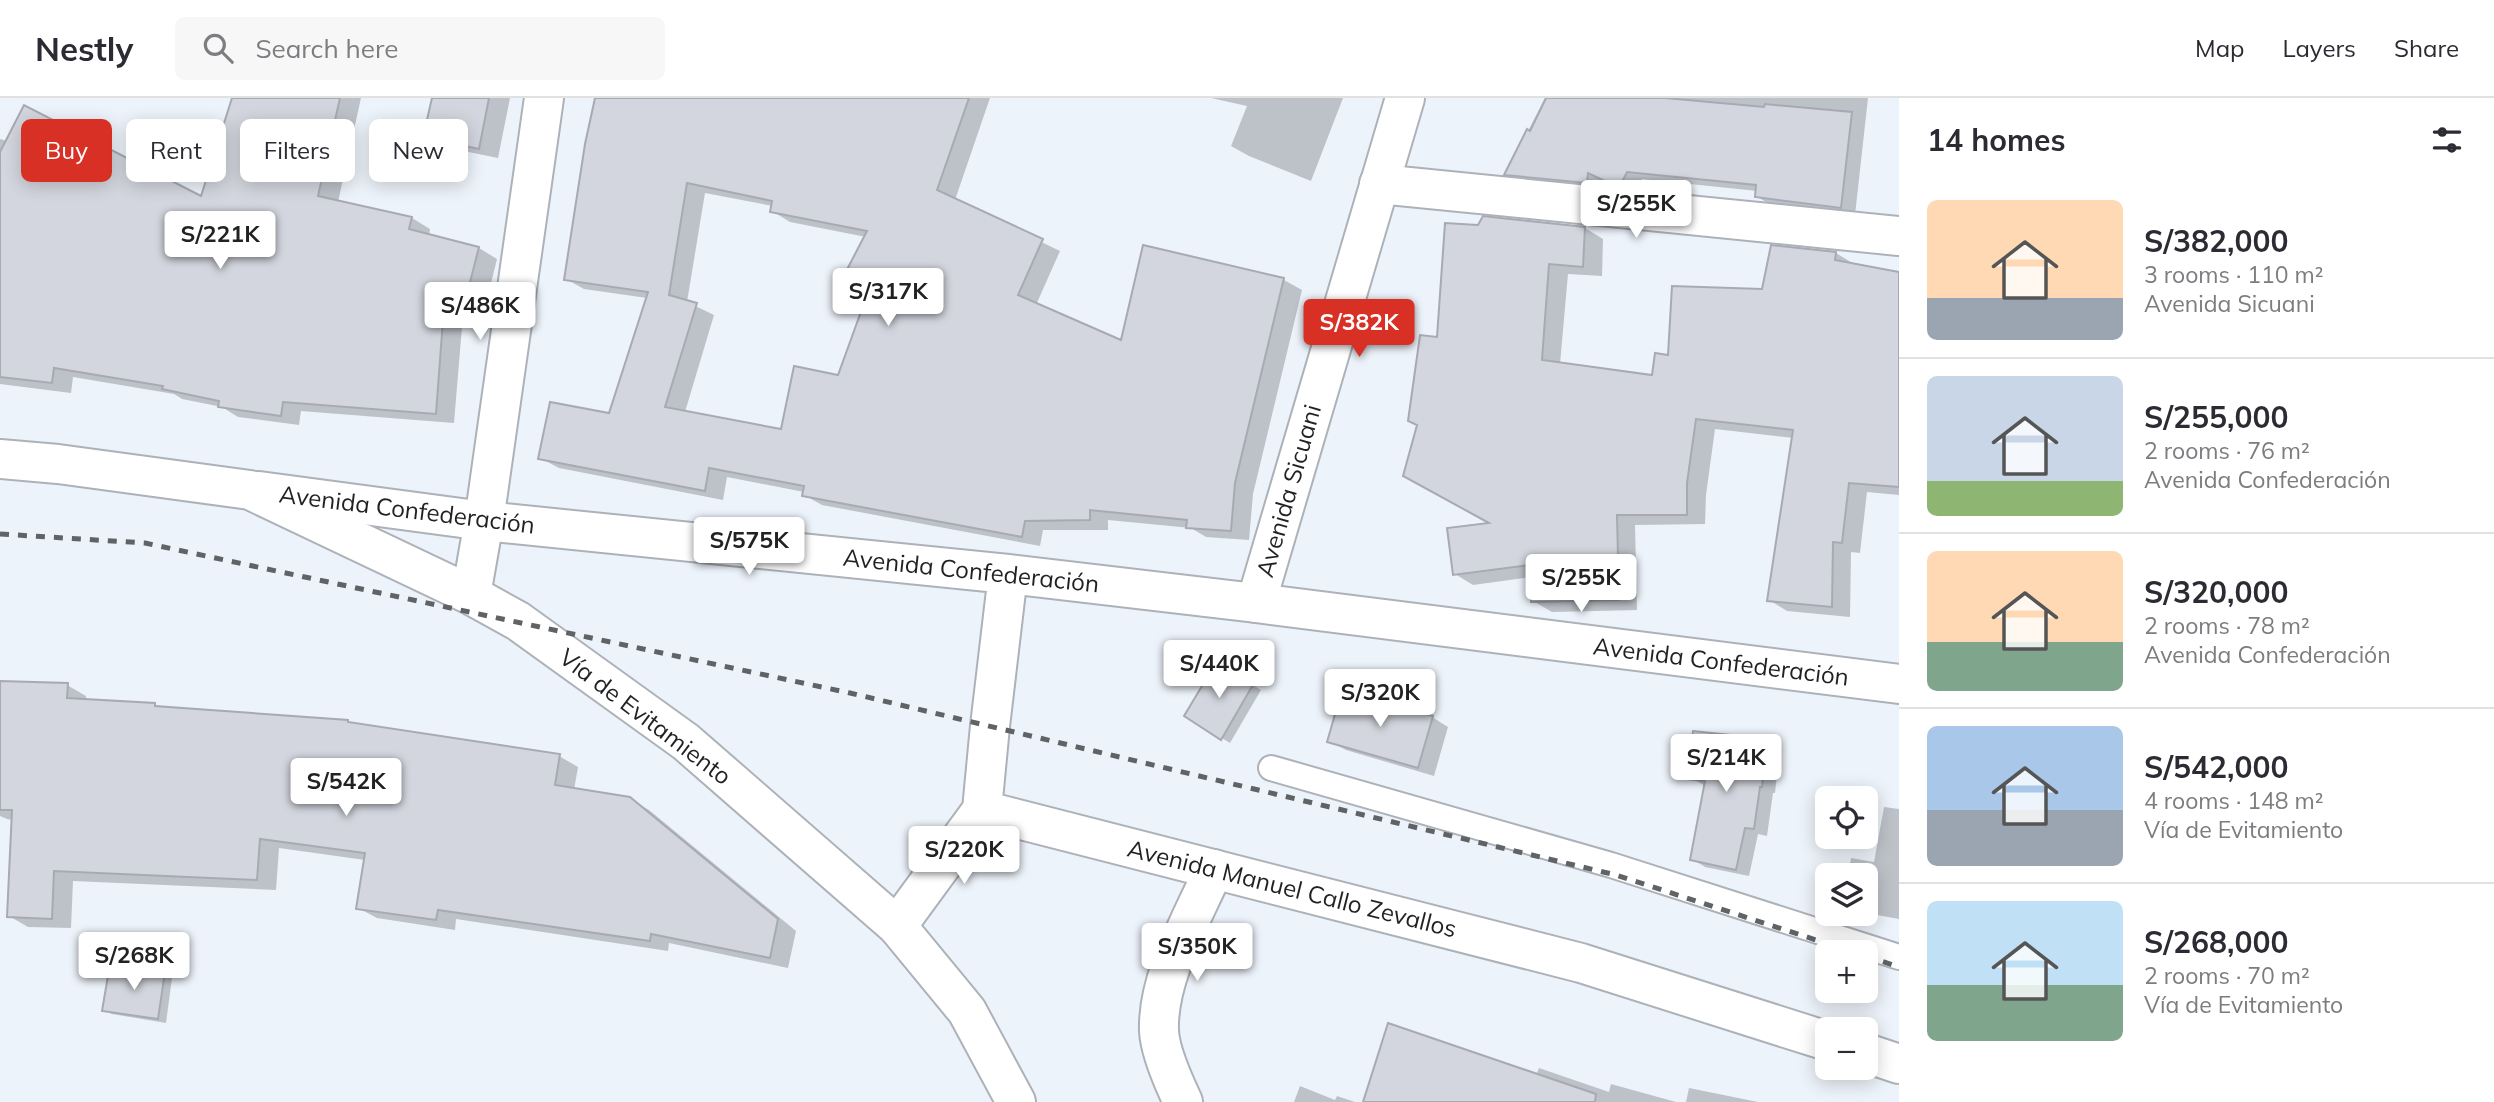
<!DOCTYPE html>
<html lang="en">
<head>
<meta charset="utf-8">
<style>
	body { margin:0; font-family:Mulish,sans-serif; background:#f7f7f7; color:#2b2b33; height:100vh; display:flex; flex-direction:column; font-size:26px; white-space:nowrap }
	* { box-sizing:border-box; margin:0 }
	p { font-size:23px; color:#7c7c81 }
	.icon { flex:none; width:38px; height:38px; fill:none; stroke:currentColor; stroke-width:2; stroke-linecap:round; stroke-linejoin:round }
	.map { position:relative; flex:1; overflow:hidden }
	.sheet { display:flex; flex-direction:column; background:#fff; width:595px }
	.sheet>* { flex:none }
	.banner { position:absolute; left:21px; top:21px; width:665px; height:63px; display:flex; gap:14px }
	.tools { position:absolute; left:1815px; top:688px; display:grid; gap:14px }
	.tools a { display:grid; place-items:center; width:63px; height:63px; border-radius:10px; background:#fff; box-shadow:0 4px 18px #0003; font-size:35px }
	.price { position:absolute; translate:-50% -60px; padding:0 16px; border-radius:7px; background:#fff; color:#222; font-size:23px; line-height:46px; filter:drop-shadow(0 2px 4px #0008) }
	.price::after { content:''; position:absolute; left:50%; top:42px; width:21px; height:16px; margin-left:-10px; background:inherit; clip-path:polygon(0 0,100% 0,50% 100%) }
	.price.on { background:#d93025; color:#fff }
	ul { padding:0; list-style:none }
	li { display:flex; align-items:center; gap:21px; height:175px; padding:0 28px }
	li+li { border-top:2px solid #e1e1e2 }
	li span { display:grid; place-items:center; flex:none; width:196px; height:140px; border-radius:10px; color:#555 }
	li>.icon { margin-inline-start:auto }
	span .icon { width:84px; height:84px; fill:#fffc; stroke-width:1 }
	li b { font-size:30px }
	h2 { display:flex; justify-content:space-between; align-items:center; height:84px; padding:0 28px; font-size:30px }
	.chip { padding:0 24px; border-radius:10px; background:#fff; box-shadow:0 4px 18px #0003; font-size:24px; line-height:63px }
	.chip.on { background:#d93025; color:#fff }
	header { display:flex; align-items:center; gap:42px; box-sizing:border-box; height:98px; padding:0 35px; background:#fff; border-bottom:2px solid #e1e1e2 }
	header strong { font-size:33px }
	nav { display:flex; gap:38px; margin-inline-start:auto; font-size:24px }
	.search { width:490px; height:63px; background:#f7f7f7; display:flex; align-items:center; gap:18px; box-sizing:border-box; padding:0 24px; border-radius:10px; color:#7c7c81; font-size:26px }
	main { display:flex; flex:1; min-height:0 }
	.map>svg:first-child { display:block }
</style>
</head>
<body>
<header>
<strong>Nestly</strong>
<div class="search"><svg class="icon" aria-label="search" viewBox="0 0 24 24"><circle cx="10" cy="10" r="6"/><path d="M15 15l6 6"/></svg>Search here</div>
<nav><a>Map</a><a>Layers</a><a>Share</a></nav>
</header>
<main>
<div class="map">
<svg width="1899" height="1004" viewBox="0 0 1899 1004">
	<rect width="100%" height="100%" fill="#edf3fa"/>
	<path fill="#0003" fill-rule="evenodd" d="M233 0H361L338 104 412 120 430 131 429 138 479 150 497 161 482 222 463 217 454 325 301 313 299 327 238 319 222 309 182 301 174 296 73 279 71 295 0 286V41L203 101Z
		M434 0H510L498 60 444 49 425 38Z
		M597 0H990L955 102 1060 153 1036 207 1122 245 1144 149 1284 182 1302 192 1253 396 1249 442 1206 439 1191 430 1108 422V432H1043L1040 448 822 407 804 397V394L727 379 723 402 559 370 540 360 610 317 647 200 584 191 566 181ZM705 95 773 108 772 113 790 124 866 139 869 197 839 279 782 333 685 314 714 217 687 204Z
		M1211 0H1343L1311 83 1249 58 1231 48 1247 8Z
		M1545 0H1868L1855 117 1771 107 1756 98 1757 93 1642 81 1635 95H1629L1602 81V92L1520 84 1506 76Z
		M1585 130 1603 141 1602 178 1568 176 1560 266 1654 279 1670 259 1764 193 1836 155 1854 166 1899 176V397L1867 394 1860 455 1851 454 1850 519 1787 513 1769 502 1794 340 1715 331 1706 397 1705 426 1635 427 1637 512 1552 514 1533 503 1532 479 1473 487 1455 476 1493 426 1439 241Z
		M1217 565 1261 592 1230 645 1186 618Z
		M0 585 67 587 86 598V603L155 606 161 610 348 624 353 627 559 658 578 669 574 692 629 701 649 712 796 833 788 870 669 845 668 853 456 821 455 832 377 820 358 810 365 762 279 750 276 792 73 783 71 830 28 829 9 818 13 722 7 721 0 718Z
		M1432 619 1448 629 1434 678 1346 652 1329 643Z
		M1695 635 1767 643 1780 650 1775 695H1773L1767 738 1758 736 1749 778 1705 769 1692 761 1706 688 1690 680Z
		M1884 709 1899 711V821L1866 815V777H1848L1851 760 1874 764Z
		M164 875 172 880 166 925 112 916 104 912Z
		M1539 970 1609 994 1611 986 1676 1004H1365L1536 977Z
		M1300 988 1335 1002 1337 998 1355 1004H1294Z
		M1689 990 1758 1004H1686Z"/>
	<path fill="#d3d6de" stroke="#a7aab2" stroke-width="2" fill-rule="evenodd" d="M232 0H340L318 98 412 119 409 131 479 149 463 212 444 208 436 316 283 304 281 318 218 309 219 303 162 291 163 288 54 270 52 285 0 279V54L24 7 201 98Z
		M432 0H489L479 51 423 39Z
		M595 0H969L937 92 1043 141 1018 197 1121 242 1143 147 1284 180 1235 385 1231 433 1186 430 1187 422 1090 412V422L1025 423 1022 439 802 398 804 388 709 370 705 393 538 361 550 304 609 315 648 194 564 182 585 46ZM687 85 772 103 770 114 867 133 841 183 867 197 838 277 794 268 781 331 665 309 697 205 669 197Z
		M1546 0H1665L1764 9 1765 6 1852 14 1841 110 1755 99 1756 87 1627 74 1620 88 1613 87 1588 75 1587 85 1504 77 1527 31 1530 33Z
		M1483 118 1585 129 1583 169 1549 166 1542 262 1652 277 1655 255 1668 257 1672 188 1762 191 1771 147 1836 154 1835 162 1899 174V389L1849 385 1842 445 1833 444 1832 509 1767 503 1793 332 1696 321 1687 385V417H1617L1619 502 1531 504 1530 467 1453 477 1447 430 1489 425 1403 378 1417 327 1408 323 1420 237 1437 239 1445 125 1478 127Z
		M1217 563 1254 585 1221 642 1184 618Z
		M0 583 68 585 67 600 155 605V608L348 622V624L560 656 555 687 630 699 778 821 770 860 651 836 650 843 438 812 436 822 356 811 365 755 260 741 257 782 54 773 52 821 7 819 12 712H0Z
		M1342 592 1433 618 1418 670 1327 644Z
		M1693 633 1767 641 1762 689H1760L1754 731 1745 730 1736 772 1690 762 1705 683 1688 681Z
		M110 866 165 874 158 921 102 913Z
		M1388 925 1596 996 1595 1004H1363Z"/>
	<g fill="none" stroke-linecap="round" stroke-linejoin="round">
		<defs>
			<path id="service" d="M1271 670 1611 767 1899 859"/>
			<path id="minor" d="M1379 86 1899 138
				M471 497 484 423 544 0
				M1256 505 1899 586
				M1183 1004C1174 985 1160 954 1159 933 1157 879 1193 819 1214 771"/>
			<path id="tertiary" d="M259 393 484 423 1008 476 1256 505 1405 0
				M1008 476 990 628 982 712 1581 865 1827 943
				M897 828 982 712
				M1866 955 1899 966"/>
			<path id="trunk" d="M0 361 58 366 250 392 471 497 518 523 686 644 897 828 967 913 1016 1004"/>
		</defs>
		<use href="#service" stroke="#adb2b9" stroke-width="28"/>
		<use href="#minor" stroke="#adb2b9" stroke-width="42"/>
		<use href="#tertiary" stroke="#adb2b9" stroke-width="42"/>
		<use href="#trunk" stroke="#adb2b9" stroke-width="42"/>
		<use href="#service" stroke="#fff" stroke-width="24"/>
		<use href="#minor" stroke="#fff" stroke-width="38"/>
		<use href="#tertiary" stroke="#fff" stroke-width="38"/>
		<use href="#trunk" stroke="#fff" stroke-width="38"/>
		<path stroke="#606366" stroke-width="5" stroke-dasharray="9 9" stroke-linecap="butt" d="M0 436 145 445 850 595 1616 777 1853 854
			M1866 858 1899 869"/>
	</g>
	<g text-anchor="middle" stroke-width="5" stroke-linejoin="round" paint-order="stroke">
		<g font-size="24" fill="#1f2123" stroke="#fff">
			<text transform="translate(1289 393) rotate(-74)" y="8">Avenida Sicuani</text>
			<text transform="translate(407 412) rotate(7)" y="8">Avenida Confederación</text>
			<text transform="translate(971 473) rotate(6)" y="8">Avenida Confederación</text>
			<text transform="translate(1721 564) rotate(7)" y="8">Avenida Confederación</text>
			<text transform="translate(645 619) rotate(37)" y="8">Vía de Evitamiento</text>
			<text transform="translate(1292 791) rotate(14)" y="8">Avenida Manuel Callo Zevallos</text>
		</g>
	</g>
</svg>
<div class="tools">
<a><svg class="icon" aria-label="locate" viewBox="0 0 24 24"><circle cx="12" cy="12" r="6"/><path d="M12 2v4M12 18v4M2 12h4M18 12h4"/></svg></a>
<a><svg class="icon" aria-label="layers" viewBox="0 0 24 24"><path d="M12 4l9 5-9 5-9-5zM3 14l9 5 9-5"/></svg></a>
<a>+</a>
<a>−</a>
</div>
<b class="price" style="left:1636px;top:142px">S/255K</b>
<b class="price" style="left:220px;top:173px">S/221K</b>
<b class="price" style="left:888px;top:230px">S/317K</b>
<b class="price" style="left:480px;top:244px">S/486K</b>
<b class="price on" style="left:1359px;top:261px">S/382K</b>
<b class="price" style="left:749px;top:479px">S/575K</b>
<b class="price" style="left:1581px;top:516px">S/255K</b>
<b class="price" style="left:1219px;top:602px">S/440K</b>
<b class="price" style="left:1380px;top:631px">S/320K</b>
<b class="price" style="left:1726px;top:696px">S/214K</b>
<b class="price" style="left:346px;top:720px">S/542K</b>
<b class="price" style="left:964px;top:788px">S/220K</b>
<b class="price" style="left:1197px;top:885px">S/350K</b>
<b class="price" style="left:134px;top:894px">S/268K</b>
<div class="banner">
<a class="chip on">Buy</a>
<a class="chip">Rent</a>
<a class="chip">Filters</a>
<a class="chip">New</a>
</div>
</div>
<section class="sheet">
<h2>14 homes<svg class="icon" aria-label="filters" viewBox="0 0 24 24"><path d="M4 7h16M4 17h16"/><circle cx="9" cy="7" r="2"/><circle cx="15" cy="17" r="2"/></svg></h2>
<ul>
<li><span style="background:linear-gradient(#ffd9b3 70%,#9aa5b1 0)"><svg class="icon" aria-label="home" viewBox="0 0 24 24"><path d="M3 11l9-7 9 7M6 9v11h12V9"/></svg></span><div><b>S/382,000</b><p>3 rooms · 110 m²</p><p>Avenida Sicuani</p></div></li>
<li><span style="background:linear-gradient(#c9d6e8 75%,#8fb573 0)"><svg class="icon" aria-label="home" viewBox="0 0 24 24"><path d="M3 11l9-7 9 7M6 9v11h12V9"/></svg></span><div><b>S/255,000</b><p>2 rooms · 76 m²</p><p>Avenida Confederación</p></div></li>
<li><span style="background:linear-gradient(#ffd9b3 65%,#7fa58c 0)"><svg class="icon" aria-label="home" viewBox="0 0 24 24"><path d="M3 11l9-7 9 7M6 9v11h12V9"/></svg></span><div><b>S/320,000</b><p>2 rooms · 78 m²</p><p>Avenida Confederación</p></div></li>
<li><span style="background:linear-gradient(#a9c7e8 60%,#9aa5b1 0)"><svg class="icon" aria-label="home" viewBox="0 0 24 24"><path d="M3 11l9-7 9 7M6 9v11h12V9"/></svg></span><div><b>S/542,000</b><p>4 rooms · 148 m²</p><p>Vía de Evitamiento</p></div></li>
<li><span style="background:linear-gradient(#bfe0f5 60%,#7fa58c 0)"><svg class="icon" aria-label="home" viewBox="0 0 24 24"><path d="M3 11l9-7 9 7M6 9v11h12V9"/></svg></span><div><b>S/268,000</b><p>2 rooms · 70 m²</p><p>Vía de Evitamiento</p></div></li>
</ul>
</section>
</main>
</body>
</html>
